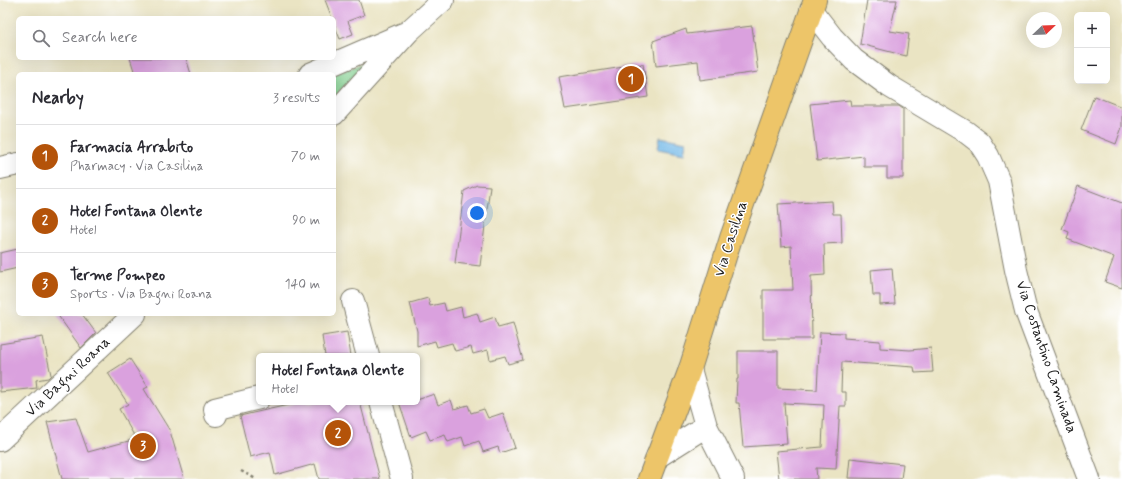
<!DOCTYPE html>
<html lang="en">
<head>
<meta charset="utf-8">
<style>
	:root { --surface:#fff; --page:#f7f7f7; --text:#2b2b33; --muted:#7c7c81; --line:#e1e1e2; --accent:#b45309 }
	body { margin:0; font-family:Mynerve,sans-serif; background:var(--page); color:var(--text) }
	.controls { position:absolute; right:12px; top:12px; display:grid; overflow:hidden; border-radius:6px; box-shadow:0 4px 16px #0002 }
	.controls button { width:36px; height:36px; display:grid; place-items:center; padding:0; border:0; border-bottom:1px solid var(--line); background:var(--surface); color:var(--text); font:20px sans-serif }
	.compass { position:absolute; left:1026px; top:12px; width:36px; height:36px; border-radius:50%; background:var(--surface); box-shadow:0 4px 16px #0002; rotate:67deg }
	.you { position:absolute; left:477px; top:213px; width:14px; height:14px; margin:-10px; border:3px solid #fff; border-radius:50%; background:#1a73e8; box-shadow:0 0 0 6px #1a73e833 }
	.badge { display:grid; place-items:center; width:26px; height:26px; border-radius:50%; background:var(--accent); color:#fff; font-size:13px; font-weight:700 }
	.pin { position:absolute; translate:-50% -50%; border:2px solid #fff; box-shadow:0 1px 4px #0006 }
	.popup { position:absolute; left:256px; top:353px; width:164px; height:52px; box-sizing:border-box; display:grid; place-content:center; border-radius:6px; background:var(--surface); filter:drop-shadow(0 1px 3px #0005); font-size:13px; white-space:nowrap; color:var(--muted) }
	.popup b { font-size:15px; color:var(--text) }
	.popup::after { content:''; position:absolute; left:50%; top:100%; margin-left:-8px; border:8px solid transparent; border-top-color:var(--surface) }
	.list { margin:0; padding:0; list-style:none }
	h2 { display:flex; justify-content:space-between; align-items:center; height:52px; margin:0; padding:0 16px; font-size:17px }
	h2 small { font-size:13px; font-weight:400; color:var(--muted) }
	.list li { display:grid; grid-template-columns:26px 1fr auto; gap:12px; align-items:center; box-sizing:border-box; height:64px; padding:0 16px; border-top:1px solid var(--line) }
	.list b { display:block; font-size:15px; white-space:nowrap }
	.list p { margin:0; font-size:13px; white-space:nowrap; color:var(--muted) }
	.list em { font-size:13px; font-style:normal; color:var(--muted) }
	.icon { flex:none; width:22px; height:22px; fill:none; stroke:currentColor; stroke-width:2; stroke-linecap:round; stroke-linejoin:round }
	.map { position:relative; flex:none; width:1122px; height:479px; overflow:hidden }
	.search { position:absolute; background:var(--surface); box-shadow:0 4px 16px #0002; left:16px; top:16px; width:320px; height:44px; display:flex; align-items:center; gap:10px; box-sizing:border-box; padding:0 14px; border-radius:6px; color:var(--muted); font-size:15px }
	.panel { position:absolute; background:var(--surface); box-shadow:0 4px 16px #0002; left:16px; top:72px; width:320px; height:244px; border-radius:6px }
	.map>svg:first-child { display:block }
</style>
</head>
<body>
<div class="map">
<svg width="1122" height="479" viewBox="0 0 1122 479">
	<rect width="100%" height="100%" fill="#fff"/>
	<filter id="ink" filterUnits="userSpaceOnUse"><feTurbulence type="fractalNoise" baseFrequency=".025" numOctaves="2"/><feDisplacementMap in="SourceGraphic" scale="8" xChannelSelector="R" yChannelSelector="G"/><feConvolveMatrix kernelMatrix="1 2 1 2 8 2 1 2 1" color-interpolation-filters="sRGB"/></filter>
	<filter id="wash" filterUnits="userSpaceOnUse"><feTurbulence type="fractalNoise" baseFrequency=".012" numOctaves="4" result="noise"/><feDisplacementMap in="SourceGraphic" scale="16" xChannelSelector="R" yChannelSelector="G"/><feGaussianBlur stdDeviation="0.9" result="paint"/><feColorMatrix in="noise" values="0 0 0 0 0 0 0 0 0 0 0 0 0 0 0 0 0 1.4 0 .05"/><feComposite in="paint" operator="in"/></filter>
	<g filter="url(#wash)">
		<rect width="100%" height="100%" fill="#eae4c3"/>
		<path fill="#7fcd8c" stroke="#4e7454" d="M 369,61 L 334,97 L 334,74 Z"/>
		<path fill="#6fb7e7" stroke="#466a82" d="M 660,137 L 686,142 L 684,154 L 658,149 Z"/>
		<g id="blocks">
			<path fill="#daa1de" d="M 325,0 L 359,0 L 364,15 L 348,21 L 353,34 L 340,39 L 334,24 L 334,18 L 332,18 Z
				M 867,0 L 897,0 L 890,31 L 909,34 L 906,56 L 860,44 Z
				M 752,26 L 758,72 L 700,80 L 698,61 L 656,66 L 653,41 L 686,29 L 687,34 Z
				M 130,58 L 186,58 L 191,74 L 135,74 Z
				M 643,64 L 648,97 L 565,109 L 559,77 Z
				M 1094,96 L 1122,107 L 1122,127 L 1116,144 L 1081,130 Z
				M 850,100 L 851,106 L 899,106 L 903,109 L 903,178 L 887,178 L 887,167 L 864,167 L 864,156 L 817,161 L 810,104 Z
				M 477,185 L 490,186 L 480,266 L 455,263 L 464,191 Z
				M 1078,186 L 1122,203 L 1122,288 L 1105,282 L 1114,257 L 1067,239 L 1069,232 L 1062,229 Z
				M 832,201 L 833,214 L 841,214 L 842,243 L 824,244 L 825,275 L 811,276 L 812,339 L 763,339 L 763,290 L 793,290 L 791,246 L 781,247 L 778,204 Z
				M 18,249 L 18,268 L 0,272 L 0,253 Z
				M 892,268 L 895,304 L 880,305 L 880,295 L 873,295 L 871,270 Z
				M 428,298 L 430,306 L 444,303 L 446,311 L 461,307 L 463,317 L 477,313 L 480,322 L 495,317 L 498,327 L 513,323 L 523,360 L 508,364 L 505,356 L 490,360 L 488,350 L 473,354 L 471,347 L 455,351 L 452,343 L 437,347 L 435,341 L 417,346 L 417,331 L 410,303 Z
				M 57,314 L 82,314 L 96,333 L 81,348 Z
				M 347,332 L 351,356 L 325,356 L 322,336 Z
				M 820,332 L 844,333 L 844,338 L 880,341 L 880,348 L 910,350 L 931,348 L 933,372 L 915,373 L 914,367 L 842,362 L 841,392 L 846,392 L 846,406 L 840,406 L 836,469 L 816,468 L 817,479 L 779,479 L 776,451 L 822,447 L 824,405 L 784,403 L 787,444 L 743,447 L 739,403 L 736,403 L 737,379 L 738,379 L 738,351 L 778,351 L 778,388 L 817,390 Z
				M 43,337 L 51,375 L 48,378 L 36,380 L 37,388 L 0,392 L 0,344 Z
				M 130,359 L 148,387 L 144,389 L 170,431 L 184,479 L 62,479 L 47,422 L 76,418 L 88,452 L 136,439 L 119,409 L 128,404 L 108,373 Z
				M 434,394 L 438,405 L 451,400 L 454,409 L 468,405 L 471,413 L 484,409 L 488,418 L 503,413 L 515,448 L 500,453 L 498,447 L 483,452 L 479,441 L 465,446 L 462,437 L 448,442 L 445,435 L 430,440 L 426,431 L 411,437 L 399,402 L 417,402 L 417,400 Z
				M 301,402 L 360,402 L 380,479 L 319,479 L 315,464 L 275,475 L 270,452 L 250,457 L 240,416 Z
				M 850,458 L 903,464 L 901,479 L 848,478 Z"/>
		</g>
	</g>
	<g filter="url(#ink)">
		<use href="#blocks" fill-opacity="0" stroke="#838070" stroke-width="1"/>
		<g fill="none" stroke-linecap="round" stroke-linejoin="round">
			<g stroke="#838070" stroke-width="24">
				<path id="street" d="M 811,10 L 832,37 L 854,60 L 889,86 L 966,132 L 979,142 L 988,156 L 999,181 L 1016,270 L 1026,311 L 1089,479
					M 310,74 L 403,34
					M 334,114 L 409,31 L 443,0
					M 0,168 L 18,164
					M 353,301 L 368,356
					M 381,402 L 402,479
					M 216,415 L 215,409 L 259,398
					M 706,426 L 733,479
					M 0,440 L 135,314
					M 657,457 L 706,426 L 690,369"/>
			</g>
			<g stroke="#838070" stroke-width="24">
				<path id="primary" d="M 649,479 L 690,369 L 731,238 L 815,0"/>
			</g>
			<path stroke="#838070" stroke-width="2.5" stroke-dasharray="3 3" stroke-linecap="butt" d="M 241,471 L 256,479"/>
			<use href="#street" stroke="#fff" stroke-width="22"/>
			<use href="#primary" stroke="#edc569" stroke-width="22"/>
		</g>
	</g>
	<g text-anchor="middle" dominant-baseline="central" stroke-width="3" stroke-linejoin="round" paint-order="stroke">
		<g font-size="15" fill="#1c1c1c" stroke="#fff">
			<text transform="translate(731 239) rotate(-72)">Via Casilina</text>
			<text transform="translate(1046 357) rotate(71)">Via Costantino Caminada</text>
			<text transform="translate(68 377) rotate(-43)">Via Bagni Roana</text>
		</g>
	</g>
</svg>
<div class="controls">
<button>+</button>
<button>−</button>
</div>
<svg class="compass" viewBox="-18 -18 36 36"><path d="M0-13l5 13h-10z" fill="#e53935"/><path d="M0 13l5-13h-10z" fill="#7c7c81"/></svg>
<div class="you"></div>
<div class="pin badge" style="left:631px;top:79px">1</div>
<div class="pin badge" style="left:338px;top:433px">2</div>
<div class="popup"><b>Hotel Fontana Olente</b>Hotel</div>
<div class="pin badge" style="left:143px;top:446px">3</div>
<div class="search"><svg class="icon" aria-label="search" viewBox="0 0 24 24"><circle cx="10" cy="10" r="6"/><path d="M15 15l6 6"/></svg>Search here</div>
<section class="panel">
<h2>Nearby<small>3 results</small></h2>
<ul class="list">
<li><span class="badge">1</span><div><b>Farmacia Arrabito</b><p>Pharmacy · Via Casilina</p></div><em>70 m</em></li>
<li><span class="badge">2</span><div><b>Hotel Fontana Olente</b><p>Hotel</p></div><em>90 m</em></li>
<li><span class="badge">3</span><div><b>Terme Pompeo</b><p>Sports · Via Bagni Roana</p></div><em>140 m</em></li>
</ul>
</section>
</div>
</body>
</html>
